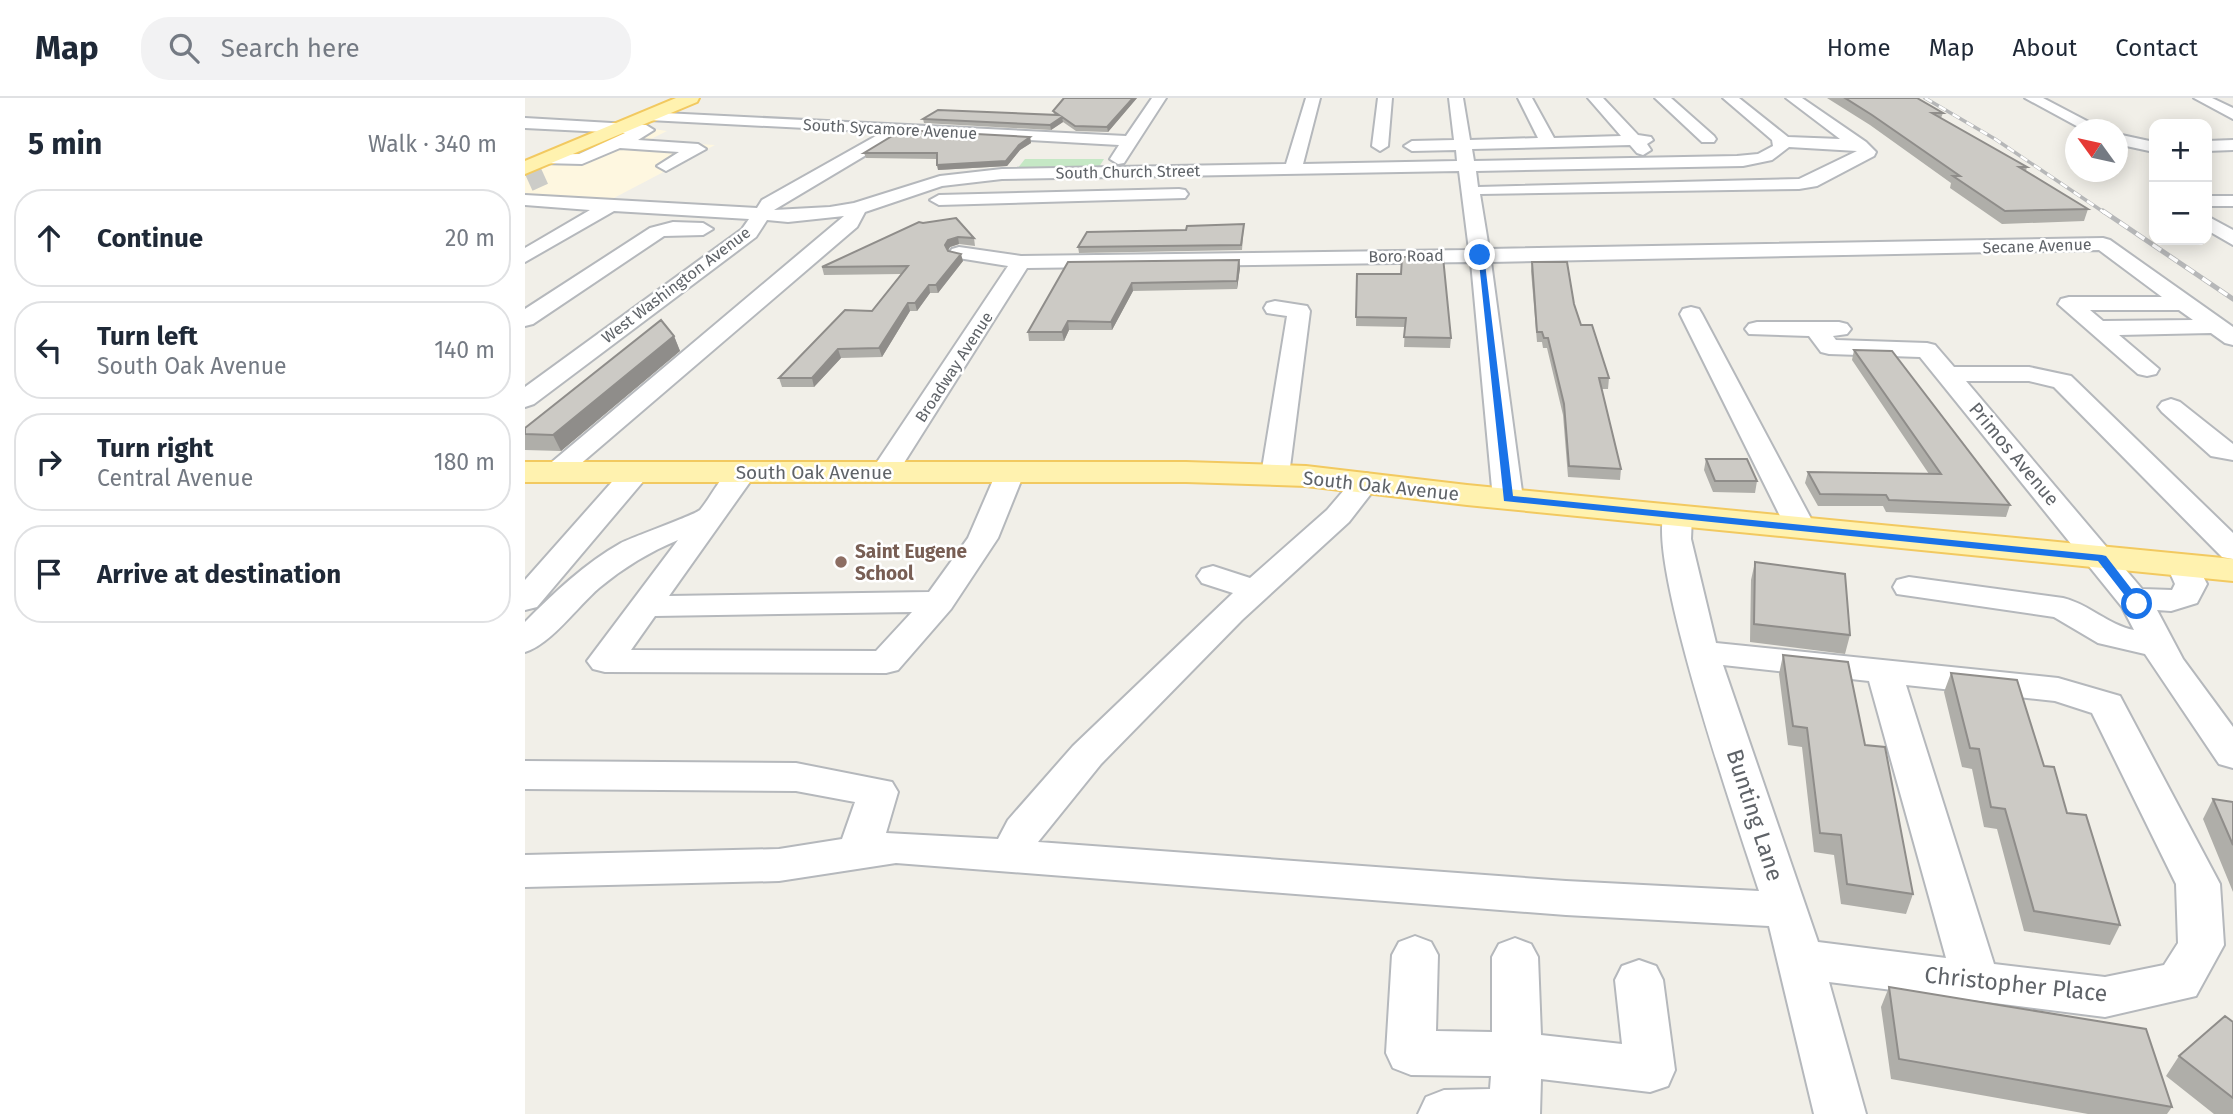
<!DOCTYPE html>
<html lang="en">
<head>
<meta charset="utf-8">
<style>
	:root { --surface:#fff; --page:#f2f2f3; --text:#1f2937; --muted:#747a83; --line:#e0e1e3 }
	body { margin:0; font-family:"Fira Sans",sans-serif; background:var(--page); color:var(--text) }
	.controls { position:absolute; right:21px; top:21px; display:grid; overflow:hidden; border-radius:14px; box-shadow:0 4px 18px #0003 }
	.controls button { width:63px; height:63px; display:grid; place-items:center; padding:0; border:0; border-bottom:2px solid var(--line); background:var(--surface); color:var(--text); font:35px sans-serif }
	.compass { position:absolute; left:1540px; top:21px; width:63px; height:63px; border-radius:50%; background:var(--surface); box-shadow:0 4px 18px #0003; rotate:303deg }
	.stop { position:absolute; width:21px; height:21px; margin:-16px; border:5px solid #1a73e8; border-radius:50%; background:#fff }
	.stop.end { background:#1a73e8; border-color:#fff; box-shadow:0 2px 7px #0008 }
	.list { margin:0; padding:0; list-style:none }
	h2 { display:flex; justify-content:space-between; align-items:center; height:91px; margin:0; padding:0 28px; font-size:30px }
	h2 small { font-size:23px; font-weight:400; color:var(--muted) }
	.list li { display:grid; grid-template-columns:46px 1fr auto; gap:21px; align-items:center; box-sizing:border-box; height:98px; margin:0 14px 14px; padding:0 14px; border:2px solid var(--line); border-radius:28px }
	.list b { display:block; font-size:26px; white-space:nowrap }
	.list p { margin:0; font-size:23px; white-space:nowrap; color:var(--muted) }
	.list em { font-size:23px; font-style:normal; color:var(--muted) }
	.icon { flex:none; width:38px; height:38px; fill:none; stroke:currentColor; stroke-width:2; stroke-linecap:round; stroke-linejoin:round }
	.map { position:relative; flex:none; width:1708px; height:1016px; overflow:hidden }
	header { display:flex; align-items:center; gap:42px; box-sizing:border-box; height:98px; padding:0 35px; background:var(--surface); border-bottom:2px solid var(--line) }
	header strong { font-size:33px }
	nav { display:flex; gap:38px; margin-inline-start:auto; font-size:24px }
	.search { width:490px; height:63px; background:var(--page); display:flex; align-items:center; gap:18px; box-sizing:border-box; padding:0 24px; border-radius:28px; color:var(--muted); font-size:26px }
	main { display:flex }
	aside { flex:1; background:var(--surface) }
	.map>svg:first-child { display:block }
</style>
</head>
<body>
<header>
<strong>Map</strong>
<div class="search"><svg class="icon" aria-label="search" viewBox="0 0 24 24"><circle cx="10" cy="10" r="6"/><path d="M15 15l6 6"/></svg>Search here</div>
<nav><a>Home</a><a>Map</a><a>About</a><a>Contact</a></nav>
</header>
<main>
<aside>
<h2>5 min<small>Walk · 340 m</small></h2>
<ul class="list">
<li><svg class="icon" aria-label="ahead" viewBox="0 0 24 24"><path d="M12 20V5M6 11l6-6 6 6"/></svg><div><b>Continue</b></div><em>20 m</em></li>
<li><svg class="icon" aria-label="left" viewBox="0 0 24 24"><path d="M17 20v-9H6M10 6l-5 5 5 5"/></svg><div><b>Turn left</b><p>South Oak Avenue</p></div><em>140 m</em></li>
<li><svg class="icon" aria-label="right" viewBox="0 0 24 24"><path d="M7 20v-9h11M14 6l5 5-5 5"/></svg><div><b>Turn right</b><p>Central Avenue</p></div><em>180 m</em></li>
<li><svg class="icon" aria-label="arrive" viewBox="0 0 24 24"><path d="M6 21V4h12l-3 4 3 4H6"/></svg><div><b>Arrive at destination</b></div></li>
</ul>
</aside>
<div class="map">
<svg width="1708" height="1016" viewBox="0 0 1708 1016">
	<rect width="100%" height="100%" fill="#f1efe8"/>
	<path fill="#fef7e0" d="M 115,29 L 142,33 L 122,43 L 190,47 L 87,101 L 0,100 L 0,77 Z"/>
	<path fill="#c5e8c5" d="M 500,61 L 579,61 L 574,69 L 492,71 Z"/>
	<g fill="none" stroke-linecap="round" stroke-linejoin="round">
		<path stroke="#ccccc8" stroke-width="17" stroke-dasharray="17 8" stroke-linecap="butt" d="M 4,85 L 26,75"/>
		<g stroke="#b5b8bc" stroke-width="4">
			<path id="minor" d="M 627,0 L 641,0 L 599,65 L 593,66 L 585,61 L 594,47 L 378,35 L 249,112 L 305,109 L 329,105 L 415,78 L 477,71 L 761,66 L 781,0 L 795,0 L 778,66 L 932,63 L 931,52 L 887,53 L 879,48 L 887,43 L 929,42 L 924,0 L 938,0 L 945,42 L 1013,40 L 993,0 L 1007,0 L 1029,40 L 1096,38 L 1063,0 L 1078,0 L 1113,37 L 1126,39 L 1128,42 L 1122,46 L 1126,52 L 1118,57 L 1112,55 L 1105,47 L 947,51 L 949,63 L 1212,58 L 1233,56 L 1248,48 L 1247,42 L 1198,0 L 1214,0 L 1263,39 L 1315,41 L 1261,0 L 1277,0 L 1341,44 L 1351,54 L 1349,58 L 1292,88 L 1274,91 L 955,96 L 964,151 L 1578,140 L 1585,142 L 1708,229 L 1708,247 L 1700,245 L 1686,235 L 1594,237 L 1634,271 L 1631,276 L 1622,278 L 1613,276 L 1533,206 L 1536,201 L 1544,199 L 1637,199 L 1574,152 L 966,164 L 998,401 L 993,407 L 983,410 L 973,407 L 968,401 L 946,164 L 502,170 L 370,379 L 360,381 L 350,379 L 346,373 L 483,168 L 427,159 L 424,155 L 427,151 L 434,149 L 496,158 L 944,152 L 934,73 L 477,81 L 417,88 L 340,114 L 332,129 L 39,380 L 29,382 L 19,380 L 15,374 L 319,118 L 263,124 L 242,122 L 231,139 L 9,306 L 0,309 L 0,289 L 217,131 L 224,121 L 89,113 L 0,164 L 0,150 L 65,112 L 0,107 L 0,97 L 232,110 L 237,102 L 358,34 L 124,22 L 119,20 L 116,17 L 119,14 L 601,38 ZM 1264,49 L 1332,53 L 1274,81 L 953,89 L 951,73 L 1218,68 L 1247,62 ZM 1565,212 L 1654,212 L 1668,222 L 1578,223 Z
				M 853,0 L 867,0 L 863,48 L 855,53 L 847,48 Z
				M 1130,0 L 1146,0 L 1189,38 L 1191,41 L 1189,44 L 1177,44 Z
				M 1500,0 L 1518,0 L 1579,32 L 1559,32 Z
				M 1669,0 L 1687,0 L 1708,10 L 1708,21 Z
				M 0,20 L 121,27 L 129,32 L 113,42 L 173,46 L 181,51 L 141,73 L 132,68 L 154,54 L 95,50 L 57,66 L 16,65 L 14,61 L 16,57 L 54,56 L 100,35 L 0,30 Z
				M 1592,36 L 1629,44 L 1629,54 L 1592,46 Z
				M 1708,42 L 1708,52 L 1682,53 L 1682,43 Z
				M 654,91 L 660,92 L 663,96 L 660,100 L 414,107 L 405,102 L 414,97 Z
				M 1682,98 L 1708,98 L 1708,108 L 1682,108 Z
				M 1682,118 L 1708,132 L 1708,147 L 1682,132 Z
				M 148,124 L 178,125 L 188,131 L 178,137 L 139,138 L 8,226 L 0,228 L 0,211 L 125,130 Z
				M 750,203 L 782,208 L 785,213 L 764,377 L 760,383 L 750,386 L 740,383 L 736,377 L 762,218 L 742,215 L 739,210 L 742,205 Z
				M 1166,209 L 1174,211 L 1177,216 L 1291,430 L 1287,436 L 1276,439 L 1265,436 L 1261,430 L 1155,216 L 1158,211 Z
				M 1232,224 L 1314,224 L 1322,226 L 1326,231 L 1322,236 L 1308,238 L 1311,242 L 1402,245 L 1410,247 L 1429,269 L 1504,269 L 1546,278 L 1708,435 L 1708,461 L 1697,459 L 1529,289 L 1504,283 L 1441,283 L 1617,491 L 1647,492 L 1650,486 L 1642,468 L 1647,461 L 1658,458 L 1669,461 L 1682,486 L 1672,505 L 1646,513 L 1632,512 L 1658,561 L 1708,629 L 1708,670 L 1694,666 L 1620,556 L 1573,545 L 1529,519 L 1372,496 L 1368,489 L 1372,482 L 1384,479 L 1538,500 C 1564,506 1583,527 1609,532 L 1597,509 L 1395,259 L 1304,256 L 1296,254 L 1284,238 L 1224,236 L 1220,231 L 1224,226 Z
				M 1646,301 L 1655,304 L 1708,346 L 1708,362 L 1686,358 L 1637,314 L 1633,309 L 1637,304 Z
				M 486,365 L 496,367 L 500,373 L 473,440 L 426,511 L 373,572 L 361,575 L 80,574 L 68,571 L 62,563 L 153,442 C 124,454 98,470 74,490 C 53,508 25,547 0,554 L 0,524 C 29,495 60,465 96,445 C 110,438 170,417 175,412 C 191,394 200,361 228,368 L 232,374 L 144,498 L 404,494 L 443,440 L 472,373 L 476,367 ZM 387,514 L 351,553 L 106,552 L 130,518 Z
				M 111,366 L 121,368 L 125,374 L 121,380 L 12,509 L 0,512 L 0,482 L 101,368 Z
				M 841,375 L 851,378 L 855,384 L 824,424 L 717,522 L 576,666 L 513,744 L 1041,783 L 1234,793 C 1216,737 1116,449 1141,412 L 1152,409 L 1163,412 L 1167,418 L 1166,441 L 1191,545 L 1533,580 L 1595,598 L 1695,786 L 1699,847 L 1671,898 L 1580,919 L 1304,884 L 1341,1016 L 1289,1016 L 1244,828 L 1041,817 L 371,765 L 254,783 L 0,789 L 0,757 L 254,751 L 317,741 L 330,704 L 271,693 L 0,691 L 0,663 L 271,665 L 367,684 L 373,694 L 361,735 L 473,741 L 483,722 L 548,648 L 708,495 L 677,485 L 672,478 L 677,471 L 688,468 L 725,480 L 802,412 L 831,378 ZM 1198,567 L 1344,583 L 1421,860 L 1293,844 ZM 1381,587 L 1530,603 L 1567,615 L 1651,786 L 1653,845 L 1639,867 L 1580,879 L 1469,866 Z
				M 890,838 L 906,844 L 913,857 L 911,933 L 967,934 L 967,859 L 974,846 L 990,840 L 1006,846 L 1013,859 L 1016,937 L 1097,946 L 1090,882 L 1097,868 L 1114,862 L 1131,868 L 1138,882 L 1150,972 L 1143,988 L 1125,994 L 1016,981 L 1015,1016 L 893,1016 L 901,999 L 919,992 L 965,991 L 966,978 L 886,977 L 868,970 L 861,955 L 867,857 L 874,844 Z"/>
		</g>
		<g stroke="#f2c960" stroke-width="4">
			<path id="major" d="M 151,0 L 174,0 L 172,4 L 0,76 L 0,63 Z
				M 0,364 L 661,364 L 781,368 L 942,387 L 1708,461 L 1708,483 L 942,407 L 781,388 L 661,384 L 0,384 Z"/>
		</g>
		<use href="#minor" fill="#fff" fill-rule="evenodd"/>
		<use href="#major" fill="#fff2af" fill-rule="evenodd"/>
		<g stroke="#b6b7b8" stroke-width="3.5">
			<path id="rail-far1" d="M 1400,0 L 1470,41 L 1580,115"/>
		</g>
		<g stroke="#b6b7b8" stroke-width="5">
			<path id="rail" d="M 1578,113 L 1708,201"/>
		</g>
		<use href="#rail-far1" stroke="#fff" stroke-width="2.5" stroke-dasharray="8" stroke-linecap="butt"/>
		<use href="#rail" stroke="#fff" stroke-width="3.5" stroke-dasharray="10" stroke-linecap="butt"/>
	</g>
	<path fill="#afaea9" d="M 539,0 L 612,0 L 583,34 L 551,33 L 538,24 L 526,32 L 399,25 L 398,21 L 529,16 L 528,13 Z
		M 1302,0 L 1392,0 L 1418,15 L 1416,20 L 1502,69 L 1501,73 L 1563,111 L 1559,123 L 1477,126 L 1425,90 L 1426,85 L 1345,27 Z
		M 505,39 L 506,45 L 495,52 L 482,68 L 413,72 L 412,61 L 341,60 L 339,55 Z
		M 398,125 L 449,140 L 450,148 L 434,146 L 425,149 L 423,153 L 438,163 L 413,195 L 405,195 L 392,213 L 385,213 L 357,259 L 316,260 L 289,289 L 257,289 L 254,280 L 347,213 L 376,176 L 299,177 L 297,169 Z
		M 719,126 L 717,152 L 554,155 L 553,149 L 661,132 Z
		M 714,162 L 715,170 L 712,191 L 608,193 L 587,232 L 544,232 L 539,243 L 504,243 L 503,234 L 543,164 Z
		M 1007,164 L 1049,206 L 1056,227 L 1084,280 L 1083,291 L 1076,291 L 1096,371 L 1095,382 L 1043,379 L 1038,317 L 1022,250 L 1018,250 L 1017,244 L 1012,244 L 1006,173 Z
		M 832,176 L 926,240 L 925,250 L 879,249 L 880,229 L 831,228 Z
		M 149,238 L 155,253 L 36,353 L 0,352 L 0,330 Z
		M 1329,252 L 1485,407 L 1481,419 L 1361,414 L 1358,408 L 1293,408 L 1280,385 L 1283,374 L 1404,376 L 1327,262 Z
		M 1181,361 L 1232,383 L 1230,395 L 1188,394 L 1179,372 Z
		M 1230,464 L 1325,537 L 1320,556 L 1225,544 L 1226,482 Z
		M 1258,557 L 1340,647 L 1388,796 L 1381,816 L 1316,806 L 1309,757 L 1289,754 L 1277,649 L 1263,647 L 1254,576 Z
		M 1426,575 L 1519,668 L 1542,715 L 1595,827 L 1585,847 L 1499,833 L 1472,731 L 1459,729 L 1447,671 L 1437,669 L 1419,594 Z
		M 1688,701 L 1708,704 L 1708,794 L 1678,721 Z
		M 1364,889 L 1647,1009 L 1642,1016 L 1563,1016 L 1366,981 L 1356,909 Z
		M 1708,924 L 1708,1016 L 1689,1016 L 1641,978 L 1654,958 Z"/>
	<path fill="#8f8d8a" d="M 608,0 L 612,0 L 583,34 L 582,29 Z
		M 537,19 L 538,24 L 526,32 L 525,27 Z
		M 505,39 L 506,45 L 495,52 L 482,68 L 413,72 L 412,67 L 494,47 Z
		M 433,139 L 434,146 L 425,149 L 421,155 L 420,147 L 423,142 Z
		M 436,156 L 438,163 L 413,195 L 411,187 Z
		M 714,162 L 715,170 L 712,191 L 712,183 Z
		M 607,185 L 608,193 L 587,232 L 586,224 Z
		M 404,187 L 405,195 L 392,213 L 390,205 Z
		M 383,205 L 385,213 L 357,259 L 354,250 Z
		M 543,223 L 544,232 L 539,243 L 537,234 Z
		M 149,238 L 155,253 L 36,353 L 28,337 Z
		M 313,251 L 316,260 L 289,289 L 287,280 Z"/>
	<path fill="#cccac5" stroke="#8f8d8a" stroke-width="2" d="M 539,0 L 608,0 L 582,29 L 550,28 L 537,19 L 525,27 L 398,21 L 413,12 L 534,17 L 528,13 Z
		M 1320,0 L 1392,0 L 1418,15 L 1407,15 L 1502,69 L 1494,69 L 1563,111 L 1480,113 L 1428,78 L 1435,78 L 1347,17 Z
		M 377,32 L 505,39 L 494,47 L 481,63 L 412,67 L 412,55 L 339,55 Z
		M 431,120 L 449,140 L 433,139 L 423,142 L 420,147 L 423,153 L 436,156 L 411,187 L 404,187 L 390,205 L 383,205 L 354,250 L 313,251 L 287,280 L 254,280 L 320,212 L 347,213 L 383,168 L 297,169 L 394,124 L 398,125 Z
		M 719,126 L 716,147 L 553,149 L 562,134 L 661,132 L 662,128 Z
		M 877,159 L 918,159 L 926,240 L 879,239 L 881,220 L 831,219 L 832,176 L 876,176 Z
		M 714,162 L 712,183 L 607,185 L 586,224 L 543,223 L 537,234 L 503,234 L 543,164 Z
		M 1007,164 L 1042,164 L 1049,206 L 1056,227 L 1067,227 L 1084,280 L 1074,280 L 1096,371 L 1044,368 L 1039,306 L 1023,240 L 1019,240 L 1017,234 L 1012,234 Z
		M 136,222 L 149,238 L 28,337 L 0,336 L 0,330 Z
		M 1329,252 L 1367,253 L 1485,407 L 1364,402 L 1361,397 L 1295,396 L 1283,374 L 1416,376 Z
		M 1181,361 L 1222,361 L 1232,383 L 1190,383 Z
		M 1230,464 L 1320,476 L 1325,537 L 1229,526 Z
		M 1258,557 L 1323,564 L 1340,647 L 1360,649 L 1388,796 L 1322,786 L 1316,737 L 1295,735 L 1282,630 L 1268,628 Z
		M 1426,575 L 1492,582 L 1519,668 L 1529,669 L 1542,715 L 1561,717 L 1595,827 L 1509,813 L 1480,711 L 1466,709 L 1454,651 L 1445,650 Z
		M 1688,701 L 1708,704 L 1708,747 Z
		M 1364,889 L 1621,931 L 1647,1009 L 1374,961 Z
		M 1700,918 L 1708,924 L 1708,1000 L 1654,958 Z"/>
	<path fill="#1a73e8" d="M 953,155 L 959,157 L 988,398 L 1577,457 L 1581,458 L 1618,506 L 1608,508 L 1573,463 L 979,403 Z"/>
	<circle fill="#8d6e63" stroke="#fff" stroke-width="2.5" cx="316" cy="464" r="7"/>
	<g text-anchor="middle" dominant-baseline="central" stroke-width="5" stroke-linejoin="round" paint-order="stroke">
		<g font-size="16" fill="#5f6368" stroke="#fff">
			<text transform="translate(365 31) rotate(3)">South Sycamore Avenue</text>
			<text transform="translate(603 74) rotate(-1)">South Church Street</text>
			<text transform="translate(1512 148) rotate(-2)">Secane Avenue</text>
			<text transform="translate(881 158) rotate(-1)">Boro Road</text>
			<text transform="translate(151 187) rotate(-37)">West Washington Avenue</text>
			<text transform="translate(429 269) rotate(-57)">Broadway Avenue</text>
		</g>
		<g font-size="19" fill="#5f6368" stroke="#fff">
			<text transform="translate(1489 356) rotate(50)">Primos Avenue</text>
			<text x="289" y="374">South Oak Avenue</text>
			<text transform="translate(856 388) rotate(6)">South Oak Avenue</text>
		</g>
		<g font-size="19" font-weight="bold" fill="#785e54" stroke="#fff" text-anchor="start">
			<text x="330" y="453">Saint Eugene<tspan x="330" dy="22">School</tspan></text>
		</g>
		<g font-size="23" fill="#5f6368" stroke="#fff">
			<text transform="translate(1230 717) rotate(72)">Bunting Lane</text>
			<text transform="translate(1491 886) rotate(6)">Christopher Place</text>
		</g>
	</g>
</svg>
<div class="controls">
<button>+</button>
<button>−</button>
</div>
<svg class="compass" viewBox="-18 -18 36 36"><path d="M0-13l5 13h-10z" fill="#e53935"/><path d="M0 13l5-13h-10z" fill="#747a83"/></svg>
<div class="stop" style="left:1612px;top:506px"></div>
<div class="stop end" style="left:955px;top:157px"></div>
</div>
</main>
</body>
</html>
